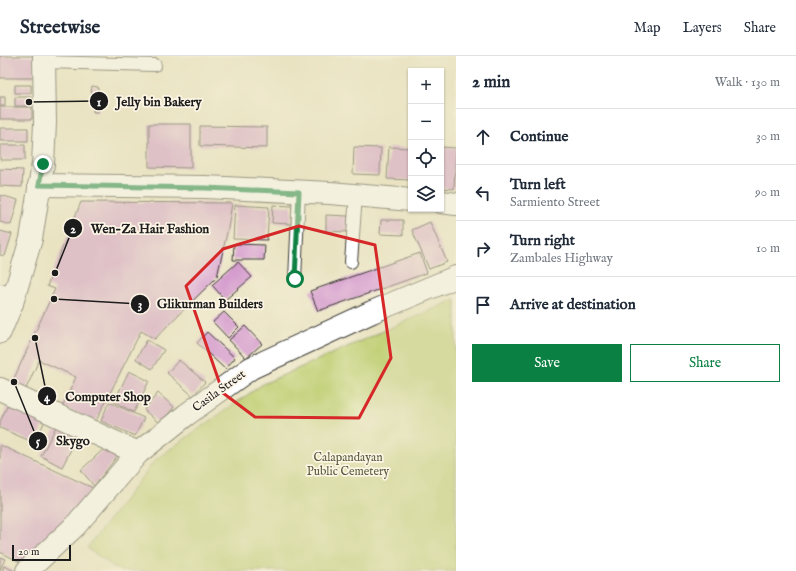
<!DOCTYPE html>
<html lang="en">
<head>
<meta charset="utf-8">
<style>
	:root { --surface:#fff; --page:#f2f2f3; --text:#1f2937; --muted:#747a83; --line:#e0e1e3; --accent:#0b8043 }
	body { margin:0; font-family:"IM FELL English",serif; background:var(--page); color:var(--text) }
	.controls { position:absolute; right:12px; top:12px; display:grid; overflow:hidden; border-radius:0px; box-shadow:0 1px 3px #0004 }
	.controls button { width:36px; height:36px; display:grid; place-items:center; padding:0; border:0; border-bottom:1px solid var(--line); background:var(--surface); color:var(--text); font:20px sans-serif }
	.scale { position:absolute; left:12px; bottom:10px; width:59px; box-sizing:border-box; padding-left:4px; border:2px solid #1c1c1c; border-top:0; font-size:11px; line-height:14px; white-space:nowrap; color:#1c1c1c; -webkit-text-stroke:3px #fcf5e5; paint-order:stroke }
	.stop { position:absolute; width:12px; height:12px; margin:-9px; border:3px solid #0b8043; border-radius:50%; background:#fff }
	.stop.end { background:#0b8043; border-color:#fff; box-shadow:0 1px 4px #0008 }
	.list { margin:0; padding:0; list-style:none }
	h2 { display:flex; justify-content:space-between; align-items:center; height:52px; margin:0; padding:0 16px; font-size:17px }
	h2 small { font-size:13px; font-weight:400; color:var(--muted) }
	.list li { display:grid; grid-template-columns:26px 1fr auto; gap:12px; align-items:center; box-sizing:border-box; height:56px; padding:0 16px; border-top:1px solid var(--line) }
	.list b { display:block; font-size:15px; white-space:nowrap }
	.list p { margin:0; font-size:13px; white-space:nowrap; color:var(--muted) }
	.list em { font-size:13px; font-style:normal; color:var(--muted) }
	.actions { display:flex; gap:8px; padding:12px 16px }
	.actions a { flex:1; padding:9px 0; border:1px solid var(--accent); border-radius:0px; text-align:center; font-size:14px; color:var(--accent) }
	.actions .main { background:var(--accent); color:#fff }
	.icon { flex:none; width:22px; height:22px; fill:none; stroke:currentColor; stroke-width:2; stroke-linecap:round; stroke-linejoin:round }
	.map { position:relative; flex:none; width:456px; height:515px; overflow:hidden }
	header { display:flex; align-items:center; gap:24px; box-sizing:border-box; height:56px; padding:0 20px; background:var(--surface); border-bottom:1px solid var(--line) }
	header strong { font-size:19px }
	nav { display:flex; gap:22px; margin-inline-start:auto; font-size:14px }
	main { display:flex }
	aside { flex:1; background:var(--surface) }
	.map>svg:first-child { display:block }
</style>
</head>
<body>
<header>
<strong>Streetwise</strong>
<nav><a>Map</a><a>Layers</a><a>Share</a></nav>
</header>
<main>
<div class="map">
<svg width="456" height="515" viewBox="0 0 456 515">
	<rect width="100%" height="100%" fill="#fcf5e5"/>
	<filter id="ink" filterUnits="userSpaceOnUse"><feTurbulence type="fractalNoise" baseFrequency=".025" numOctaves="2"/><feDisplacementMap in="SourceGraphic" scale="8" xChannelSelector="R" yChannelSelector="G"/><feConvolveMatrix kernelMatrix="1 2 1 2 8 2 1 2 1" color-interpolation-filters="sRGB"/></filter>
	<filter id="wash" filterUnits="userSpaceOnUse"><feTurbulence type="fractalNoise" baseFrequency=".012" numOctaves="4" result="noise"/><feDisplacementMap in="SourceGraphic" scale="16" xChannelSelector="R" yChannelSelector="G"/><feGaussianBlur stdDeviation="0.9" result="paint"/><feColorMatrix in="noise" values="0 0 0 0 0 0 0 0 0 0 0 0 0 0 0 0 0 1.4 0 .05"/><feComposite in="paint" operator="in"/></filter>
	<g filter="url(#wash)">
		<rect width="100%" height="100%" fill="#e9e3c2"/>
		<path fill="#bece71" stroke="#6d7546" d="M 456,243 L 456,515 L 120,515 L 87,492 L 156,403 L 263,328 Z"/>
		<g id="blocks">
			<path fill="#d194cc" d="M 0,0 L 34,0 L 34,22 L 0,22 Z
				M 15,29 L 31,29 L 31,37 L 15,37 Z
				M 92,30 L 98,31 L 98,36 L 91,36 Z
				M 0,41 L 5,41 L 5,50 L 0,50 Z
				M 15,41 L 31,41 L 31,50 L 15,50 Z
				M 0,51 L 32,51 L 32,63 L 0,63 Z
				M 93,51 L 98,51 L 98,56 L 93,56 Z
				M 149,68 L 191,68 L 191,112 L 149,111 Z
				M 200,70 L 267,71 L 267,92 L 200,90 Z
				M 0,72 L 28,72 L 28,85 L 0,85 Z
				M 0,89 L 25,89 L 25,104 L 0,104 Z
				M 354,91 L 381,92 L 380,119 L 353,118 Z
				M 389,91 L 411,92 L 411,124 L 387,123 Z
				M 441,91 L 456,92 L 454,133 L 441,132 Z
				M 0,113 L 23,114 L 22,131 L 0,130 Z
				M 0,139 L 18,144 L 11,169 L 0,166 Z
				M 81,146 L 232,147 L 228,172 L 217,221 L 169,268 L 155,283 L 141,275 L 96,365 L 62,351 L 76,321 L 39,304 L 25,335 L 11,329 L 55,233 L 47,230 Z
				M 235,149 L 269,151 L 267,184 L 233,183 Z
				M 273,149 L 292,150 L 291,168 L 272,167 Z
				M 326,159 L 348,160 L 348,176 L 326,175 Z
				M 381,164 L 403,164 L 403,179 L 380,178 Z
				M 430,166 L 447,206 L 429,213 L 412,174 Z
				M 0,175 L 12,178 L 5,200 L 0,199 Z
				M 234,188 L 265,189 L 264,204 L 233,204 Z
				M 420,197 L 427,217 L 318,255 L 310,235 Z
				M 238,206 L 252,221 L 225,244 L 212,229 Z
				M 224,256 L 239,271 L 228,282 L 213,266 Z
				M 245,270 L 262,288 L 246,302 L 229,284 Z
				M 207,276 L 235,302 L 225,313 L 197,287 Z
				M 147,284 L 164,294 L 152,313 L 136,303 Z
				M 179,304 L 205,326 L 193,340 L 167,317 Z
				M 129,315 L 149,325 L 134,356 L 114,346 Z
				M 158,337 L 174,351 L 160,368 L 144,354 Z
				M 9,346 L 46,362 L 35,387 L 0,372 L 0,366 Z
				M 109,346 L 144,362 L 135,380 L 101,365 Z
				M 59,365 L 80,376 L 62,411 L 41,400 Z
				M 109,388 L 119,398 L 94,430 L 81,414 Z
				M 0,389 L 93,432 L 30,511 L 0,496 Z
				M 0,501 L 5,503 L 0,514 Z
				M 4,510 L 15,515 L 2,515 Z"/>
		</g>
	</g>
	<g filter="url(#ink)">
		<use href="#blocks" fill-opacity="0" stroke="#3b3a35" stroke-width="1"/>
		<g fill="none" stroke-linecap="round" stroke-linejoin="round">
			<g stroke="#3b3a35" stroke-width="14">
				<path id="lane" d="M 44,6 L 155,9
					M 351,206 L 356,139
					M 295,223 L 299,136"/>
			</g>
			<g stroke="#3b3a35" stroke-width="24">
				<path id="street" d="M 39,129 L 205,131 L 330,137 L 411,144
					M 441,146 L 456,148
					M 0,239 L 12,247
					M 0,333 L 138,397
					M 27,515 L 75,470 L 138,397 L 186,359 L 251,312 L 372,256 L 456,221"/>
			</g>
			<g stroke="#3b3a35" stroke-width="24">
				<path id="primary" d="M 0,276 L 12,247 L 31,183 L 43,108 L 45,67 L 44,0"/>
			</g>
			<use href="#lane" stroke="#fff" stroke-width="12"/>
			<use href="#street" stroke="#fff" stroke-width="22"/>
			<use href="#primary" stroke="#fff" stroke-width="22"/>
		</g>
	</g>
	<g fill="none" stroke-linecap="round" stroke-linejoin="round" filter="url(#ink)">
		<path stroke="#0b8043" stroke-width="5" d="M 43,108 L 39,129 L 205,132 L 299,136 L 295,223"/>
	</g>
	<path d="M0 0H456V515H0ZM 299,170 L 375,189 L 391,302 L 359,362 L 255,361 L 223,337 L 186,230 L 223,193 Z" fill="#e9e3c2" fill-opacity=".55" fill-rule="evenodd"/>
	<path fill="none" stroke="#d62828" stroke-width="3" stroke-linejoin="round" d="M 299,170 L 375,189 L 391,302 L 359,362 L 255,361 L 223,337 L 186,230 L 223,193 Z"/>
	<g text-anchor="middle" dominant-baseline="central" stroke-width="3.5" stroke-linejoin="round" paint-order="stroke">
		<g font-size="12" fill="#1c1c1c" stroke="#fcf5e5">
			<text transform="translate(219 335) rotate(-36)">Casila Street</text>
		</g>
		<g font-size="12" fill="#555a3a" stroke="#fcf5e5">
			<text x="348" y="401">Calapandayan<tspan x="348" dy="14">Public Cemetery</tspan></text>
		</g>
	</g>
	<path fill="none" stroke="#1c1c1c" stroke-width="1.5" d="M29 46L99 45M55 217L73 172M54 243L140 248M35 282L47 340M14 326L38 385"/>
	<g fill="#1c1c1c" stroke="#fcf5e5" stroke-width="1.5">
		<circle cx="29" cy="46" r="4"/>
		<circle cx="55" cy="217" r="4"/>
		<circle cx="54" cy="243" r="4"/>
		<circle cx="35" cy="282" r="4"/>
		<circle cx="14" cy="326" r="4"/>
		<circle cx="99" cy="45" r="10"/>
		<circle cx="73" cy="172" r="10"/>
		<circle cx="140" cy="248" r="10"/>
		<circle cx="47" cy="340" r="10"/>
		<circle cx="38" cy="385" r="10"/>
	</g>
	<g font-size="12" text-anchor="middle" font-weight="bold" fill="#fff">
		<text x="99" y="50">1</text>
		<text x="73" y="177">2</text>
		<text x="140" y="252">3</text>
		<text x="47" y="345">4</text>
		<text x="38" y="389">5</text>
	</g>
	<g font-size="13" text-anchor="middle" font-weight="bold" fill="#1c1c1c" stroke="#fcf5e5" stroke-width="3.5" stroke-linejoin="round" paint-order="stroke">
		<text x="159" y="50">Jelly bin Bakery</text>
		<text x="150" y="177">Wen-Za Hair Fashion</text>
		<text x="210" y="252">Glikurman Builders</text>
		<text x="108" y="345">Computer Shop</text>
		<text x="73" y="389">Skygo</text>
	</g>
</svg>
<div class="controls">
<button>+</button>
<button>−</button>
<button><svg class="icon" aria-label="locate" viewBox="0 0 24 24"><circle cx="12" cy="12" r="6"/><path d="M12 2v4M12 18v4M2 12h4M18 12h4"/></svg></button>
<button><svg class="icon" aria-label="layers" viewBox="0 0 24 24"><path d="M12 4l9 5-9 5-9-5zM3 14l9 5 9-5"/></svg></button>
</div>
<div class="scale">20 m</div>
<div class="stop" style="left:295px;top:223px"></div>
<div class="stop end" style="left:43px;top:108px"></div>
</div>
<aside>
<h2>2 min<small>Walk · 130 m</small></h2>
<ul class="list">
<li><svg class="icon" aria-label="ahead" viewBox="0 0 24 24"><path d="M12 20V5M6 11l6-6 6 6"/></svg><div><b>Continue</b></div><em>30 m</em></li>
<li><svg class="icon" aria-label="left" viewBox="0 0 24 24"><path d="M17 20v-9H6M10 6l-5 5 5 5"/></svg><div><b>Turn left</b><p>Sarmiento Street</p></div><em>90 m</em></li>
<li><svg class="icon" aria-label="right" viewBox="0 0 24 24"><path d="M7 20v-9h11M14 6l5 5-5 5"/></svg><div><b>Turn right</b><p>Zambales Highway</p></div><em>10 m</em></li>
<li><svg class="icon" aria-label="arrive" viewBox="0 0 24 24"><path d="M6 21V4h12l-3 4 3 4H6"/></svg><div><b>Arrive at destination</b></div></li>
</ul>
<div class="actions"><a class="main">Save</a><a>Share</a></div>
</aside>
</main>
</body>
</html>
